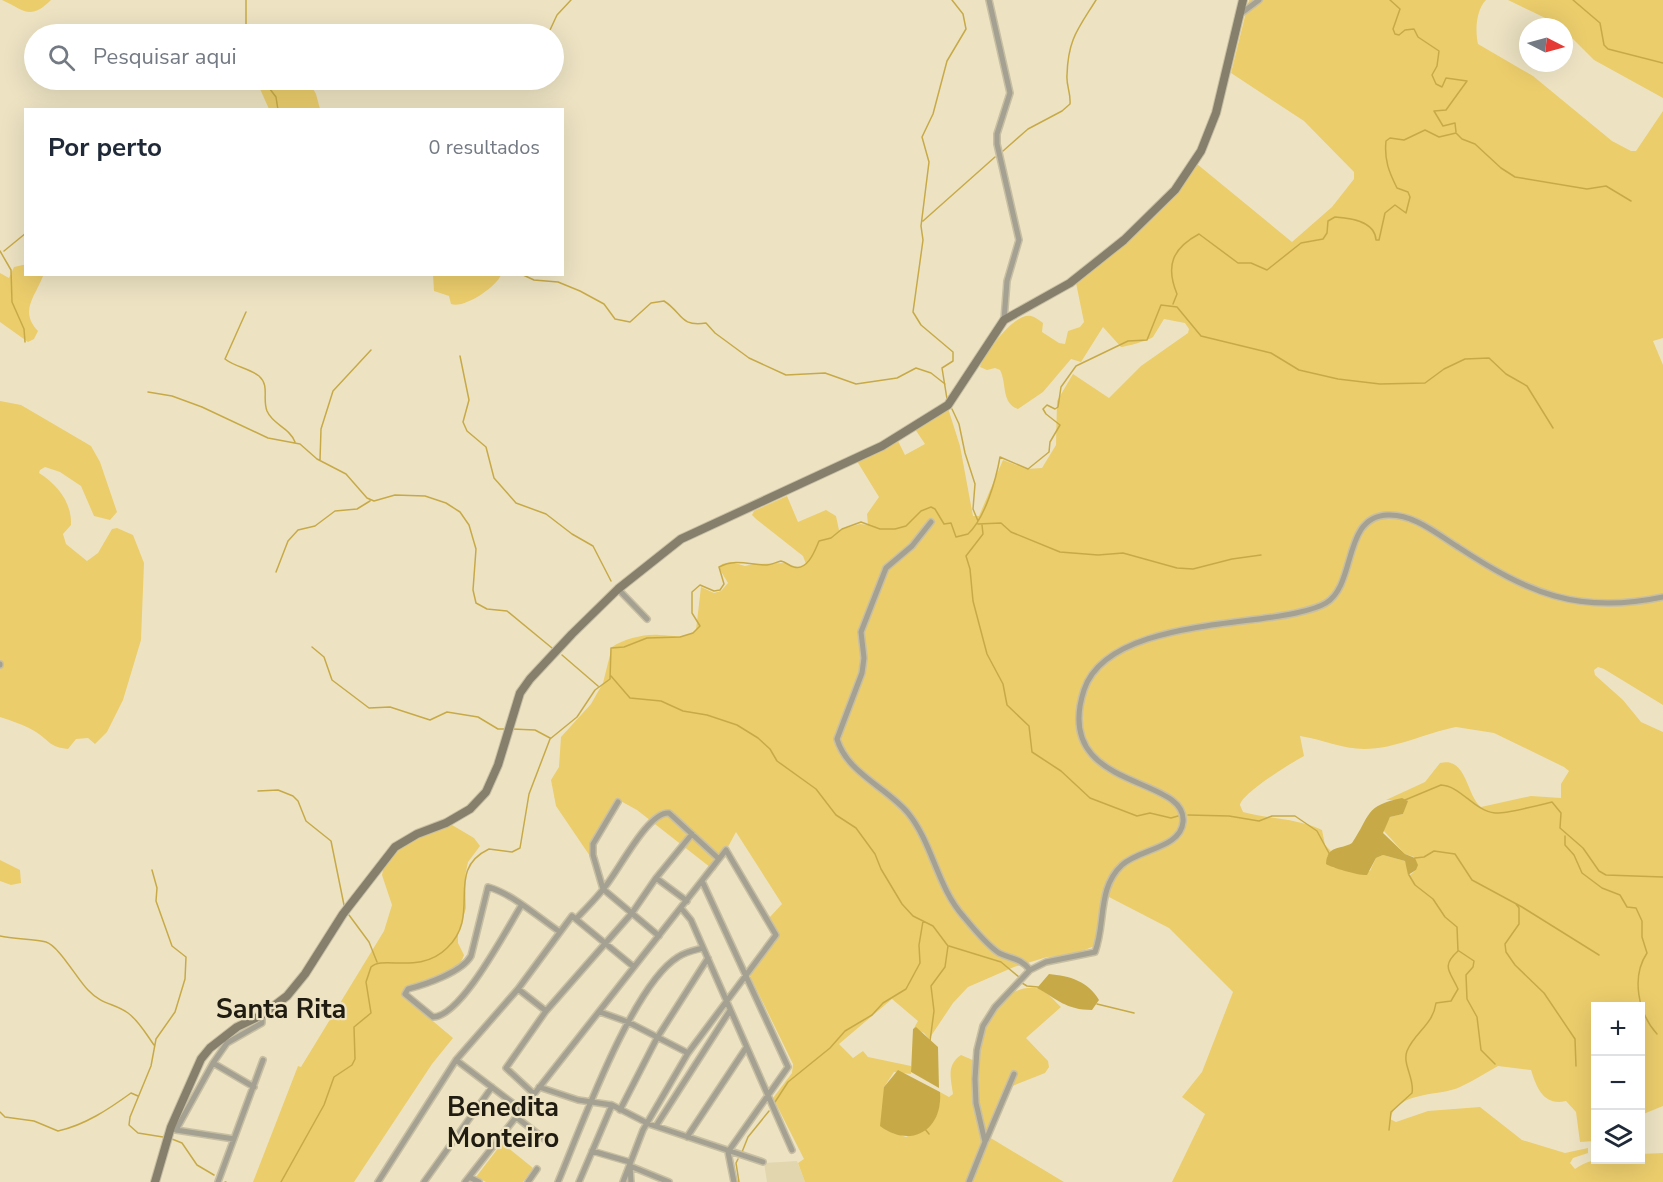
<!DOCTYPE html>
<html lang="pt">
<head>
<meta charset="utf-8">
<style>
	:root { --surface:#fff; --page:#f2f2f3; --text:#1f2937; --muted:#747a83; --line:#e0e1e3 }
	body { margin:0; font-family:"Nunito Sans",sans-serif; background:var(--page); color:var(--text) }
	.controls { position:absolute; right:18px; bottom:18px; display:grid; overflow:hidden; border-radius:0px; box-shadow:0 6px 24px #0002 }
	.controls button { width:54px; height:54px; display:grid; place-items:center; padding:0; border:0; border-bottom:2px solid var(--line); background:var(--surface); color:var(--text); font:30px sans-serif }
	.compass { position:absolute; left:1519px; top:18px; width:54px; height:54px; border-radius:50%; background:var(--surface); box-shadow:0 6px 24px #0002; rotate:96deg }
	.list { margin:0; padding:0; list-style:none }
	h2 { display:flex; justify-content:space-between; align-items:center; height:78px; margin:0; padding:0 24px; font-size:26px }
	h2 small { font-size:20px; font-weight:400; color:var(--muted) }
	.icon { flex:none; width:33px; height:33px; fill:none; stroke:currentColor; stroke-width:2; stroke-linecap:round; stroke-linejoin:round }
	.map { position:relative; flex:none; width:1663px; height:1182px; overflow:hidden }
	.search { position:absolute; background:var(--surface); box-shadow:0 6px 24px #0002; left:24px; top:24px; width:540px; height:66px; display:flex; align-items:center; gap:15px; box-sizing:border-box; padding:0 21px; border-radius:33px; color:var(--muted); font-size:22px }
	.panel { position:absolute; background:var(--surface); box-shadow:0 6px 24px #0002; left:24px; top:108px; width:540px; height:168px; border-radius:0px }
	.map>svg:first-child { display:block }
</style>
</head>
<body>
<div class="map">
<svg width="1663" height="1182" viewBox="0 0 1663 1182">
	<rect width="100%" height="100%" fill="#ede3c3"/>
	<path fill="#e2d6af" d="M 797,1161 L 805,1182 L 767,1182 L 764,1163 Z"/>
	<path fill="#ebcd6c" fill-rule="evenodd" d="M 2,0 L 51,0 C 30,21 24,10 2,0 Z
		M 1249,0 L 1486,0 C 1476,10 1475,31 1478,44 L 1533,76 L 1612,141 L 1631,151 L 1636,151 L 1663,111 L 1663,338 L 1653,341 L 1663,365 L 1663,705 L 1604,669 L 1598,667 L 1594,670 L 1595,675 L 1623,700 L 1641,722 L 1663,732 L 1663,1106 L 1641,1115 L 1640,1006 L 1596,1006 L 1595,1141 L 1580,1142 L 1576,1112 L 1566,1101 C 1544,1106 1537,1089 1531,1070 L 1498,1066 C 1485,1073 1473,1081 1460,1087 C 1439,1097 1398,1090 1390,1119 L 1396,1122 L 1428,1111 L 1480,1107 L 1522,1140 L 1565,1153 L 1588,1148 L 1588,1153 L 1573,1158 L 1570,1163 L 1575,1169 C 1593,1155 1619,1159 1640,1160 L 1641,1154 L 1663,1153 L 1663,1182 L 1172,1182 L 1205,1114 L 1182,1097 L 1202,1072 L 1233,992 L 1169,928 L 1107,896 L 1097,945 L 1070,956 L 1047,957 L 1014,967 L 968,987 L 953,1003 L 929,1039 L 924,1033 L 914,1028 L 918,1021 L 892,999 L 839,1044 L 853,1058 L 863,1051 L 868,1057 L 911,1066 L 911,1074 L 894,1072 L 884,1087 L 886,1130 L 906,1137 C 929,1127 941,1121 940,1092 L 949,1097 L 953,1094 C 951,1079 946,1065 961,1055 L 975,1061 C 980,1032 998,985 1035,988 C 1045,988 1054,1001 1061,1007 L 1026,1038 L 1048,1061 L 1049,1067 L 1045,1073 L 1010,1087 L 989,1137 L 1064,1182 L 805,1182 L 798,1163 L 804,1159 L 773,1098 L 792,1073 L 793,1064 L 749,974 L 776,938 L 769,918 L 782,904 L 736,832 L 715,871 L 637,810 L 617,799 L 597,842 L 596,861 L 594,862 L 556,806 L 551,780 L 559,767 L 561,737 L 591,704 L 603,683 L 612,647 C 624,639 644,634 659,635 C 674,635 683,640 696,630 L 701,587 L 714,593 L 721,591 L 728,583 L 719,568 L 722,564 L 731,562 L 745,566 L 754,564 L 786,563 L 796,568 L 806,564 L 803,556 L 756,519 L 752,515 L 754,511 L 787,496 L 798,522 L 826,510 L 836,516 L 839,530 L 860,524 L 868,525 L 867,514 L 879,497 L 855,458 L 896,437 L 905,455 L 925,444 L 913,426 L 947,405 L 960,446 L 973,516 L 979,516 L 1003,460 L 1026,469 L 1042,468 L 1056,445 L 1057,401 L 1073,374 L 1109,398 L 1141,366 L 1188,333 L 1189,329 L 1185,323 L 1164,319 L 1153,337 C 1150,340 1125,347 1121,347 L 1103,327 L 1081,362 L 1071,359 L 1043,392 L 1018,409 C 1001,403 1007,383 1000,370 L 995,368 L 987,370 L 980,367 L 981,364 C 988,351 1013,313 1031,316 C 1035,317 1039,320 1043,323 L 1042,332 L 1059,343 L 1065,344 L 1068,331 L 1080,327 L 1084,322 L 1076,283 L 1169,199 L 1197,164 L 1292,242 L 1332,207 L 1354,179 L 1354,172 L 1304,121 L 1231,73 ZM 1456,727 L 1494,733 L 1564,767 L 1569,771 L 1561,784 L 1561,798 L 1531,796 L 1481,807 C 1466,795 1467,756 1440,763 L 1425,782 L 1386,800 L 1407,800 L 1403,814 L 1390,817 L 1383,830 L 1405,854 L 1414,857 L 1416,870 L 1410,875 L 1405,861 L 1383,855 L 1376,858 L 1370,871 L 1354,872 L 1332,867 L 1327,857 L 1331,851 L 1325,845 L 1322,830 C 1297,818 1269,819 1243,812 L 1240,805 C 1242,793 1291,763 1304,756 L 1300,736 C 1321,739 1343,749 1364,749 C 1396,749 1425,733 1456,727 Z
		M 1508,0 L 1663,0 L 1663,98 L 1594,60 L 1564,30 L 1564,27 Z
		M 256,80 L 308,80 L 316,94 L 320,109 L 269,109 Z
		M 23,265 L 25,265 L 26,274 L 43,276 C 35,297 19,311 38,331 L 34,339 L 28,342 L 0,322 L 0,273 L 9,278 L 14,267 Z
		M 433,275 L 433,274 L 501,275 C 496,287 464,309 451,304 L 449,296 L 434,291 Z
		M 0,401 L 21,405 L 91,446 L 100,462 L 117,512 L 110,520 L 94,516 L 81,486 L 60,472 L 45,467 L 40,470 L 39,473 C 58,485 72,503 71,525 L 63,534 L 66,544 L 87,561 L 98,553 L 112,529 L 117,528 L 133,535 L 144,563 L 141,640 L 123,700 L 107,732 L 95,744 L 88,738 L 76,739 L 68,749 C 49,747 50,741 36,732 C 25,725 12,721 0,717 Z
		M 447,822 L 474,838 L 480,846 L 468,862 L 465,876 L 466,908 L 458,935 L 458,943 L 464,955 C 458,976 423,986 404,990 L 402,995 L 453,1038 L 432,1064 L 354,1182 L 253,1182 L 298,1066 L 301,1067 L 384,931 L 392,905 L 382,875 L 384,865 L 397,849 Z
		M 0,860 L 20,870 L 21,883 L 11,885 L 0,881 Z
		M 502,1143 L 533,1168 L 523,1182 L 486,1182 L 476,1177 Z"/>
	<path fill="#c7aa47" d="M 1402,798 L 1408,801 L 1403,814 L 1390,817 L 1383,833 L 1405,854 L 1415,858 L 1418,865 L 1416,870 L 1408,875 L 1405,861 L 1383,855 L 1376,858 L 1367,875 C 1361,876 1332,868 1326,864 C 1327,844 1341,850 1352,843 C 1371,815 1364,806 1402,798 Z
		M 1049,974 C 1070,976 1088,981 1099,1000 L 1092,1010 C 1066,1010 1057,999 1037,988 Z
		M 916,1027 L 938,1047 L 939,1088 L 911,1072 L 913,1029 Z
		M 898,1070 L 940,1092 C 943,1130 911,1149 880,1126 L 884,1087 Z"/>
	<g fill="none" stroke-linecap="round" stroke-linejoin="round">
		<path stroke="#c7aa47" stroke-width="1.5" d="M 1390,0 L 1400,9 L 1393,29 L 1395,34 L 1399,35 L 1405,30 L 1414,29 L 1418,37 L 1439,51 L 1437,66 L 1432,75 L 1436,84 L 1442,87 L 1446,78 L 1467,81 L 1446,110 L 1434,111 L 1443,126 L 1455,123 L 1456,132
			M 1573,0 L 1600,23 L 1604,45 L 1608,49 L 1663,63
			M 550,30 L 557,15 L 571,0
			M 246,34 L 246,0
			M 263,80 L 276,97 L 278,110
			M 1456,133 L 1462,139 L 1475,144 L 1501,168 L 1515,177 L 1587,189 L 1606,186 L 1631,201
			M 1003,151 L 1028,129 L 1062,111 L 1070,104 C 1071,93 1066,85 1067,75 C 1068,39 1078,29 1096,0
			M 923,221 L 995,157
			M 0,251 L 11,270 L 12,302 L 24,329 L 25,342
			M 4,251 L 26,233
			M 521,274 L 534,280 L 558,282 L 580,291 L 604,304 L 615,319 L 630,322 L 651,303 L 664,301 C 683,313 679,327 706,323 L 715,333 L 749,358 L 786,375 L 825,373 L 856,384 L 897,378 L 916,368 L 931,373 L 945,384
			M 1173,304 L 1177,294 C 1165,265 1173,248 1199,234 L 1238,263 L 1251,263 L 1267,270 L 1301,243 L 1323,239 L 1327,233 L 1328,221 L 1335,217 C 1350,218 1375,221 1376,240 L 1379,240 L 1385,213 L 1395,205 L 1406,213 L 1410,197 L 1408,192 L 1397,188 C 1389,172 1384,160 1386,141 L 1390,138 L 1404,140 L 1425,130 L 1439,137 L 1456,133
			M 246,312 L 225,359 C 235,367 249,368 259,376 C 270,386 262,398 267,411 C 273,425 289,427 295,442
			M 460,356 L 469,400 L 463,422 L 467,431 L 486,447 L 494,478 L 516,503 L 546,514 L 572,534 L 593,546 L 611,581
			M 148,392 L 172,396 L 202,407 L 268,438 L 300,444 L 317,459 L 346,474 L 367,498 L 374,501 L 395,495 L 425,496 L 446,503 L 460,512 L 469,525 L 476,549 L 473,590 L 476,603 L 487,609 L 507,611 L 552,648
			M 947,399 L 942,368 L 953,361 L 953,352 L 921,325 L 913,312 L 923,240 L 921,226 L 929,162 L 922,137 L 933,114 L 947,61 L 966,29 L 963,14 L 952,0
			M 952,409 L 959,424 L 965,453 L 975,484 L 973,509 L 978,521
			M 320,460 L 321,429 L 333,391 L 371,350
			M 978,524 L 1001,523 L 1011,532 L 1060,552 L 1098,555 L 1123,553 L 1177,568 L 1193,569 L 1232,559 L 1261,555
			M 982,525 L 983,534 L 966,556 L 970,569 L 973,601 L 987,654 L 1003,684 L 1007,705 L 1029,726 L 1032,752 L 1061,771 L 1090,798 L 1137,816 L 1150,813 L 1171,818 L 1178,816
			M 276,572 L 288,541 L 298,530 L 315,526 L 335,511 L 357,509 L 370,501
			M 312,647 L 324,657 L 332,680 L 369,708 L 390,707 L 430,720 L 447,712 L 478,717 L 498,729 L 507,729
			M 562,655 L 598,686
			M 611,676 L 630,698 L 661,701 L 683,711 L 707,715 L 737,725 L 758,738 L 770,749 L 777,761 L 816,789 L 836,815 L 856,828 L 875,854 L 881,869 L 902,904 L 913,916 L 933,926 L 948,946 L 945,967 L 931,986 L 934,1011 L 930,1041
			M 512,729 L 535,730 L 550,738
			M 258,791 L 278,790 L 293,796 L 298,801 L 306,821 L 331,841 L 344,905
			M 1405,800 L 1441,785 C 1461,786 1474,811 1495,813 C 1504,814 1540,805 1552,802 L 1561,813 L 1560,828 L 1583,848 L 1599,871 L 1606,875 L 1663,877
			M 1188,815 L 1229,816 L 1259,821 L 1272,816 L 1295,816 L 1317,831 L 1330,855
			M 1565,836 L 1565,845 L 1574,855 L 1582,873 L 1602,888 L 1620,895 L 1627,907 L 1636,908 L 1642,921 L 1642,937 L 1647,953 C 1631,977 1638,1013 1657,1034
			M 1415,858 L 1424,857 L 1434,851 L 1455,854 L 1472,880 L 1522,907 L 1599,955
			M 152,870 L 157,888 L 156,901 L 172,946 L 186,957 L 185,979 L 175,1012 L 156,1039 L 151,1066 L 130,1117 L 129,1125 L 138,1133 L 163,1137
			M 1516,904 L 1519,908 L 1519,924 L 1505,944 L 1506,952 L 1515,965 L 1544,993 L 1575,1039 L 1576,1066
			M 349,915 L 369,942 L 377,962
			M 0,936 C 14,939 36,939 46,942 C 59,946 77,979 88,990 C 102,1005 114,1003 128,1013 C 139,1021 146,1034 154,1045
			M 949,946 L 1001,962 L 1019,977
			M 1459,951 L 1474,961 L 1473,967 L 1466,975 L 1467,999 L 1477,1017 L 1481,1050 L 1495,1064
			M 1022,983 L 1027,986 L 1038,987
			M 1097,1004 L 1134,1013
			M 775,1102 L 788,1082 L 830,1048 L 845,1031 L 872,1015 L 883,1003 L 906,989 L 920,963 L 919,945 L 923,921
			M 0,1112 L 5,1117 L 34,1121 L 58,1131 C 85,1125 109,1109 131,1093 L 138,1096
			M 925,1129 L 929,1134
			M 1389,1130 L 1391,1112 L 1412,1093 C 1415,1079 1402,1064 1407,1051 C 1415,1032 1433,1025 1436,1003 L 1451,1001 L 1458,989 C 1451,972 1440,967 1458,951 L 1457,927 L 1445,917 L 1433,899 L 1415,885 L 1409,875
			M 172,1139 L 182,1143 L 197,1165 L 214,1175
			M 742,1152 L 748,1137 L 769,1111
			M 738,1159 L 736,1163 L 739,1182
			M 225,1182 L 226,1182
			M 281,1182 L 324,1105 L 334,1077 L 352,1065 L 355,1059 L 354,1027 L 371,1013 L 366,982 L 371,967 C 383,955 420,975 447,948 C 483,914 443,871 489,849 L 512,852 L 520,848 L 529,794 L 550,739 L 577,717 L 595,690 L 610,679 L 611,648 L 624,647 L 647,638 L 680,637 L 693,633 L 700,626 L 692,613 L 692,592 L 700,585 L 714,591 L 720,590 L 724,584 L 719,567 C 736,558 750,565 767,565 C 772,565 776,562 781,561 C 786,562 789,566 794,567 C 808,571 815,550 819,541 L 831,538 L 842,529 L 861,522 L 880,529 L 895,529 L 906,526 L 921,511 L 931,507 L 935,509 L 944,524 L 951,523 L 956,537 L 968,534 C 985,518 996,480 1000,457 L 1028,469 L 1049,452 L 1050,442 L 1060,425 L 1046,414 L 1043,409 L 1047,405 L 1055,409 L 1058,407 L 1061,387 L 1076,366 L 1128,341 L 1147,340 L 1161,305 L 1177,307 L 1201,336 L 1271,353 L 1299,370 L 1338,379 L 1380,384 L 1425,383 L 1444,369 L 1465,359 L 1489,358 L 1506,374 L 1527,386 L 1553,428"/>
		<g stroke="#c8bfa3" stroke-width="8">
			<path id="street" d="M 989,0 L 1010,93 L 997,134 L 997,144 L 1019,240 L 1007,281 L 1004,320
				M 1239,15 L 1259,0
				M 931,522 L 912,546 L 886,568 L 861,632 L 864,658 L 862,673 L 837,739 C 847,773 886,787 908,813 C 933,844 937,887 964,917 C 973,928 987,945 999,953 C 1011,959 1021,958 1030,970
				M 618,589 L 647,619
				M 0,664 L 0,665
				M 618,802 L 593,844 L 593,855 L 603,889 L 659,936
				M 656,878 L 687,901
				M 702,881 L 788,1067 L 728,1152 L 734,1182
				M 521,906 C 506,930 461,1017 433,1017 L 405,994 L 408,989 C 427,984 462,972 471,956 L 488,887 C 513,894 538,917 560,932
				M 681,908 L 691,920 L 792,1150
				M 576,919 C 585,909 596,899 604,888 C 618,872 648,811 669,813 L 719,859
				M 518,989 L 546,1011
				M 600,1012 L 628,1022 L 688,1053
				M 456,1060 L 522,1110
				M 213,1063 L 254,1087
				M 539,1087 L 578,1100 L 612,1105 L 649,1124 L 763,1162
				M 534,1094 L 506,1068 L 546,1011 L 632,913 L 656,878 L 692,834
				M 620,1110 L 657,1038 L 708,958
				M 516,1117 L 547,1141
				M 656,1126 L 729,1012
				M 171,1127 L 176,1130 L 213,1063 L 227,1043 L 262,1023 L 262,1015
				M 176,1130 L 234,1139
				M 687,1137 L 746,1048
				M 986,1140 L 1014,1074
				M 592,1151 L 630,1162
				M 469,1177 L 479,1182
				M 218,1182 L 263,1060
				M 378,1182 L 456,1060 L 518,989 L 572,916 L 634,967
				M 424,1182 L 492,1087
				M 465,1182 L 726,850 L 776,935 L 688,1053 L 643,1130 L 623,1182
				M 528,1182 L 537,1169
				M 558,1182 C 580,1130 632,985 678,957 C 685,952 695,950 703,948
				M 579,1182 L 612,1105
				M 631,1182 L 630,1166 L 669,1182
				M 969,1182 L 985,1142 L 976,1103 L 975,1079 L 977,1050 L 983,1026 L 995,1007 L 1030,970 L 1046,962 L 1095,952 C 1106,923 1097,888 1122,865 C 1139,849 1181,848 1183,822 C 1188,774 1051,792 1084,690 C 1106,623 1239,626 1296,613 C 1305,611 1318,608 1326,603 C 1357,584 1342,516 1388,515 C 1414,514 1437,534 1458,547 C 1528,593 1578,615 1663,597"/>
		</g>
		<g stroke="#c8bfa3" stroke-width="10">
			<path id="secondary" d="M 155,1182 L 171,1127 L 201,1059 L 210,1048 L 237,1027 L 262,1015 L 287,996 L 305,974 L 343,914 L 395,847 L 417,834 L 446,823 L 470,809 L 486,792 L 498,765 L 520,693 L 530,679 L 572,634 L 618,589 L 681,539 L 882,446 L 948,405 L 1004,320 L 1070,283 L 1124,240 L 1175,190 L 1201,151 L 1216,113 L 1243,0"/>
		</g>
		<use href="#street" stroke="#a4a092" stroke-width="5"/>
		<use href="#secondary" stroke="#857f6c" stroke-width="8"/>
	</g>
	<g text-anchor="middle" dominant-baseline="central" stroke-width="4.5" stroke-linejoin="round" paint-order="stroke">
		<g font-size="27" font-weight="bold" fill="#201c11" stroke="#ede3c3">
			<text x="281" y="1009">Santa Rita</text>
			<text x="503" y="1107">Benedita<tspan x="503" dy="31">Monteiro</tspan></text>
		</g>
	</g>
</svg>
<div class="controls">
<button>+</button>
<button>−</button>
<button><svg class="icon" aria-label="layers" viewBox="0 0 24 24"><path d="M12 4l9 5-9 5-9-5zM3 14l9 5 9-5"/></svg></button>
</div>
<svg class="compass" viewBox="-18 -18 36 36"><path d="M0-13l5 13h-10z" fill="#e53935"/><path d="M0 13l5-13h-10z" fill="#747a83"/></svg>
<div class="search"><svg class="icon" aria-label="search" viewBox="0 0 24 24"><circle cx="10" cy="10" r="6"/><path d="M15 15l6 6"/></svg>Pesquisar aqui</div>
<section class="panel">
<h2>Por perto<small>0 resultados</small></h2>
<ul class="list">
</ul>
</section>
</div>
</body>
</html>
